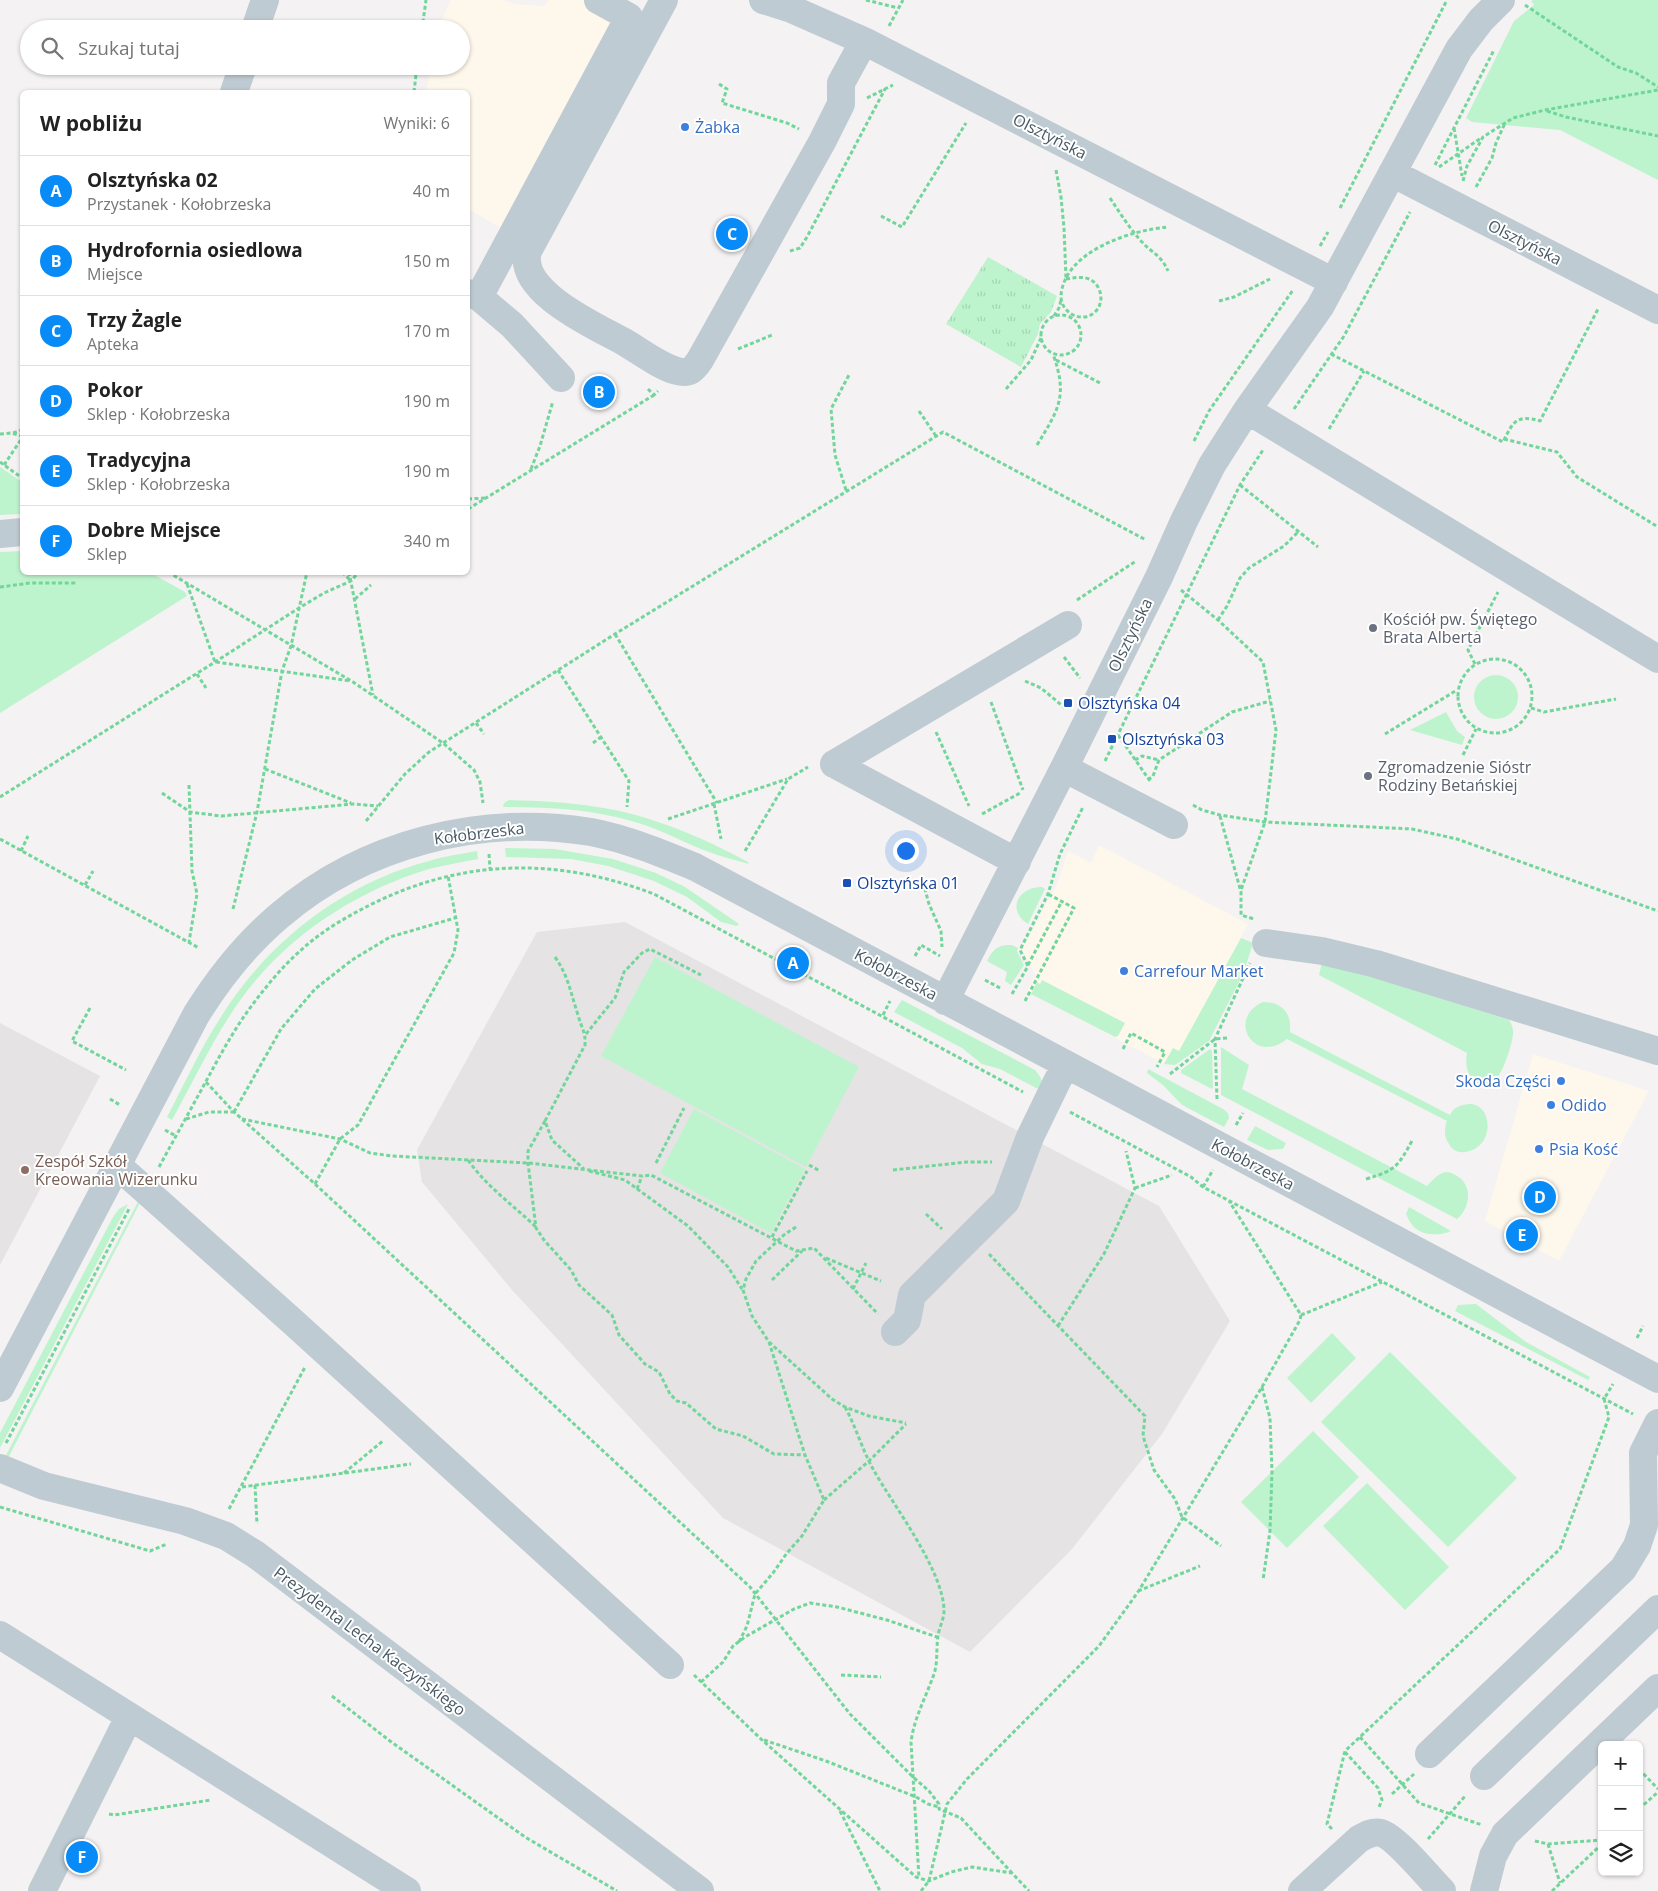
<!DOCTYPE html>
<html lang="pl">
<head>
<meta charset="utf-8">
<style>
	:root { --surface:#fff; --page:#f6f6f6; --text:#222; --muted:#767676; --line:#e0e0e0; --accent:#098bf7 }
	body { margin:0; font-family:"Open Sans",sans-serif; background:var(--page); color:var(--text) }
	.controls { position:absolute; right:15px; bottom:15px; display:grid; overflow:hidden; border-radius:8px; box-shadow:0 1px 4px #0004 }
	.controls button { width:45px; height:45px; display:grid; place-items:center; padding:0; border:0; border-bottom:1px solid var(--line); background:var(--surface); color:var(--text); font:25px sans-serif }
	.you { position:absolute; left:905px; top:850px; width:18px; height:18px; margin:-12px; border:4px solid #fff; border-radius:50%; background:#1a73e8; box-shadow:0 0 0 8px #1a73e833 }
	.badge { display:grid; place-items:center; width:32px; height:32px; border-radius:50%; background:var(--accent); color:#fff; font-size:16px; font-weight:700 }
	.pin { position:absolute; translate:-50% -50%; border:2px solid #fff; box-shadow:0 1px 5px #0006 }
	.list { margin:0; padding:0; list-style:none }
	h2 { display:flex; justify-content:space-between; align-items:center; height:65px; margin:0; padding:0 20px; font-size:21px }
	h2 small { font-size:16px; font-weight:400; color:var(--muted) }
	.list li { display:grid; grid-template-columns:32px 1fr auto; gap:15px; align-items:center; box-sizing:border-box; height:70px; padding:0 20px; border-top:1px solid var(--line) }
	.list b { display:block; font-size:19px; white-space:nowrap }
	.list p { margin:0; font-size:16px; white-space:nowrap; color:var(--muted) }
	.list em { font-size:16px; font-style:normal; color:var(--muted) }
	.icon { flex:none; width:28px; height:28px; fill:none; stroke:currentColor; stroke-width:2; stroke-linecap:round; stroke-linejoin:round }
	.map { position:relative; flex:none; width:1658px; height:1891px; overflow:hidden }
	.search { position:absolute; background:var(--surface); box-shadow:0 1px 4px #0004; left:20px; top:20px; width:450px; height:55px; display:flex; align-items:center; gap:12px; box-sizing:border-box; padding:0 18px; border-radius:28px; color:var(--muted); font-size:19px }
	.panel { position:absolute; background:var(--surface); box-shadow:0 1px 4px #0004; left:20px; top:90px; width:450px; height:485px; border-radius:8px }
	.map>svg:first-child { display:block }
</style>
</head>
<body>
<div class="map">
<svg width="1658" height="1891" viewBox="0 0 1658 1891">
	<defs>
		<pattern id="park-tufts" width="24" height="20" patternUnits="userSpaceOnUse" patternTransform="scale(1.25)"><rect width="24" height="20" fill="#bef4cd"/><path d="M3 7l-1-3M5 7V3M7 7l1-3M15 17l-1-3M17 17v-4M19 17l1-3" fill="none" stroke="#a5d3b3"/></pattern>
	</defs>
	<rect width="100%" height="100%" fill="#f4f2f2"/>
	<path fill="#fef7ec" d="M 451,0 L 502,0 L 516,4 L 544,6 L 548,0 L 583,0 L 596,7 L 612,20 L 505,230 L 468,209 L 468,92 L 426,92 L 431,66 L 461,66 L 461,29 L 440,29 L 442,19 Z
		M 1099,845 L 1248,924 L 1179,1052 L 1173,1048 L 1164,1064 L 1027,991 L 1035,975 L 1022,949 L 1058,882 L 1068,851 L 1091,863 Z
		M 1533,1054 L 1649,1091 L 1559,1261 L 1485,1221 Z"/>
	<path fill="#e5e3e4" d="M 625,922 L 1159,1206 L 1230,1321 L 1162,1434 L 1072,1549 L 970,1652 L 723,1518 L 513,1291 L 422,1182 L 417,1150 L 537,932 Z
		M 0,1023 L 100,1076 L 0,1265 Z"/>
	<path fill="#bef4cd" d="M 1533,0 L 1658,0 L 1658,180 L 1560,130 L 1472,122 L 1466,118 L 1514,21 L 1534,5 L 1531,1 Z
		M 0,467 L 22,482 L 22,514 L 0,515 Z
		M 22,551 L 22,572 L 151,573 L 185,592 L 187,596 L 0,713 L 0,552 Z
		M1474 697a22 22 0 1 1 44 0a22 22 0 1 1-44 0Z
		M 1446,712 L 1457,731 L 1465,737 L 1462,745 L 1410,730 Z
		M 509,800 C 538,801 568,802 597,807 C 648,814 702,837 748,862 L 749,864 C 736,860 722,857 709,852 C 684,843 661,829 635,822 C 592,809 547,807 503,807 L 504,803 Z
		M 505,848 L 555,849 L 613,859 L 656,873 L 685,887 L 739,924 L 737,926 L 721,922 L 687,897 L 654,881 L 608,866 L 571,859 L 506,857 Z
		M 477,851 L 478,859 C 462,862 445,865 429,869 C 363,889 301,927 256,980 C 221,1021 198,1073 172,1120 L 167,1117 C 184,1085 199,1051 219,1020 C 266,943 341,884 429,861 C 444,856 461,854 477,851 Z
		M 1042,887 L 1045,889 L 1043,893 L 1028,924 C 1006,910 1018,887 1042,887 Z
		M 1241,938 L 1253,943 L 1244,972 L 1209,1041 L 1175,1065 L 1164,1064 L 1173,1048 L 1179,1051 Z
		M 1012,945 L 1018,948 L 1017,951 L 1024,965 L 1011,985 L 1005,981 L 1007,972 L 987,961 C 993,949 998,944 1012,945 Z
		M 655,957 L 859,1067 L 806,1167 L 601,1056 Z
		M 1322,962 L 1346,968 L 1509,1020 C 1511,1023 1513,1027 1513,1031 C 1514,1039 1503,1074 1496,1078 C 1475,1095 1463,1072 1467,1053 L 1319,975 Z
		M 1042,980 L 1125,1023 L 1118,1036 L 1115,1037 L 1031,994 L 1037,982 L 1040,984 Z
		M 902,1000 L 1035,1070 C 1041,1077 1044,1083 1042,1091 L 1000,1069 L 982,1064 L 962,1048 L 894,1012 Z
		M 1263,1002 C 1282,1002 1292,1013 1290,1032 L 1450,1115 C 1454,1107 1460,1105 1469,1104 C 1493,1103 1496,1148 1465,1152 C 1458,1153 1452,1150 1449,1144 C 1444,1137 1444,1129 1447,1121 L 1287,1039 C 1254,1066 1226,1018 1263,1002 Z
		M 1221,1047 L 1249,1065 L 1242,1089 L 1427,1186 C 1432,1181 1438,1173 1446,1172 C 1451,1172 1456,1175 1460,1178 C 1473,1189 1469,1209 1457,1219 L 1221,1095 Z
		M 1210,1049 L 1212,1051 L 1213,1087 L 1212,1089 L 1181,1073 L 1181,1070 Z
		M 1148,1069 L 1223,1109 L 1228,1113 L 1229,1118 L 1224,1127 L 1182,1105 L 1163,1085 L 1147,1073 Z
		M 694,1109 L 805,1169 L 771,1233 L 660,1173 Z
		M 1255,1126 L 1286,1143 L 1283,1149 L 1268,1150 L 1247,1140 Z
		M 141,1196 L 143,1197 L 6,1462 L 3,1461 Z
		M 128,1204 L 0,1448 L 0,1433 L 113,1217 L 119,1209 Z
		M 1409,1207 L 1451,1231 C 1440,1236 1425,1236 1415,1228 C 1411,1225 1408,1218 1406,1214 Z
		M 1476,1304 L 1526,1342 L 1590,1377 L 1588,1380 L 1455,1311 L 1458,1305 Z
		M 1332,1333 L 1356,1358 L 1311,1403 L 1287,1378 Z
		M 1390,1352 L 1517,1478 L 1448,1547 L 1321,1422 Z
		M 1313,1431 L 1359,1477 L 1287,1548 L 1241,1502 Z
		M 1367,1483 L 1449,1567 L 1405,1610 L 1323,1526 Z"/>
	<path fill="url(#park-tufts)" d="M 988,257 L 1057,296 L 1051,312 L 1040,324 L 1038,334 L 1021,367 L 946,324 Z"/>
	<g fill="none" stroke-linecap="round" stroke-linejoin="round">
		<path stroke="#72d69a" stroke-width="3" stroke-dasharray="4 2.5" stroke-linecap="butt" d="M 866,0 L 898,8
			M 1525,5 L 1618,67 L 1636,73 L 1658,87
			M 889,26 L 903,0
			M 422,29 L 426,0
			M 719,84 L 727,89 L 722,103 L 787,123 L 799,129
			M 414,92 L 417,66
			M 867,98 L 893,85
			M 1547,111 L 1566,117 L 1658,136
			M 1454,128 L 1462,176
			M 1435,165 L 1494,50
			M 1439,167 L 1481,138
			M 1056,170 L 1061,197 L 1064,228 L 1066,278
			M 1463,181 L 1467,166 L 1483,137 L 1513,118 L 1545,110 L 1658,90
			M 1476,187 L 1492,158 L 1496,143 L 1505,123
			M 1110,198 C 1120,213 1130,229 1142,242 C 1153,254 1161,255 1168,271
			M 1340,208 L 1447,0
			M 881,216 L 902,227 L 966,123
			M 1320,246 L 1328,232
			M 790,251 L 800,248 L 807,237 L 885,89
			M 1066,279 C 1074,278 1082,276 1089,279 C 1101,284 1105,301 1096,311 C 1083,325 1060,313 1061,295 C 1065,251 1131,230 1168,227
			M 1219,301 L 1234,297 L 1270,279
			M1041 335a20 20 0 1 1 40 0a20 20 0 1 1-40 0Z
			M 1054,316 L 1059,308 L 1061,300
			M 738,349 L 772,335
			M 1331,354 L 1503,442 C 1513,422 1516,414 1540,421 L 1598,309
			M 1056,360 L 1100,383
			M 648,389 L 654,395 L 658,391
			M 1006,389 L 1031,360 L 1041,338
			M 1294,409 L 1344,336 L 1410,212
			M 919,411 L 936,436
			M 1329,429 L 1364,371
			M 13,433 L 22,430
			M 0,434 L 11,433 L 22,436
			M 1504,439 L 1557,452 L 1577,477 L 1658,527
			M 1194,441 L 1209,411 L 1293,290
			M 1037,445 C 1059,409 1068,396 1053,354
			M 0,462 L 22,478
			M 4,465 L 22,438
			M 531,469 L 540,446 L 553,401
			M 1240,485 L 1318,547
			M 846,490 L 835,455 L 831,409 L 849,375
			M 468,499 L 485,498
			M 468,509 L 654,395
			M 168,572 L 353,682 L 443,743 L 474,770 L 480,782 L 483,803
			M 342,572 L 350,580
			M 349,572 L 373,695
			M 187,584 L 215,662
			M 0,587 L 30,583 L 76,583
			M 1181,590 L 1218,620 L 1263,662 L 1276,730 L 1265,822 L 1241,890
			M 355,599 L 371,585
			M 1077,600 L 1136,561
			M 1218,620 L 1227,606 L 1240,578 L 1249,568 L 1284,546 L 1299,531
			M 615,634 L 717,803
			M 1064,657 L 1080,678
			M1458 696a37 37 0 1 1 74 0a37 37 0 1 1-74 0Z
			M 216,662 L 351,681
			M 1475,664 L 1468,650 L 1498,592
			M 558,670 L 629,781 L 627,807
			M 197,674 L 206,688
			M 1025,681 L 1041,688 L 1065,708
			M 991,702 L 1023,790
			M 1531,708 L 1544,712 L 1616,699
			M 476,723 L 484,734
			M 936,732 L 969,806
			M 1385,734 L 1457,690
			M 1118,735 L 1150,781
			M 593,743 L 601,737
			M 1463,755 L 1476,729
			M 1135,760 L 1142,756 L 1159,760
			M 1105,761 L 1240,485 L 1263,450
			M 265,769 L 351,803
			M 1148,780 L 1153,776 L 1159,760 L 1232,712 L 1270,701
			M 189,785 L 192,871 L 197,894 L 189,942
			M 162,793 L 190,812 L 221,816 L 353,804 L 378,806
			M 0,797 L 215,662 L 299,608 L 324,593 L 351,581 L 359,572
			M 714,804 L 721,839
			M 1193,805 L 1202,810 L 1220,815 L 1265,822 L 1412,829 L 1457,839 L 1658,911
			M 982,814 L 1020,793
			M 1220,816 L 1241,892 L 1241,915 L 1254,919
			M 668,819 L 787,779
			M 366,821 L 405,774 L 429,752 L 615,634 L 943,432 L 1146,540
			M 0,839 L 199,948
			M 21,851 L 28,836
			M 745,851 L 788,779 L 808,767
			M 489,854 L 490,869
			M 923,882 L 929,904 L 941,931 L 942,947
			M 85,885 L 93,871
			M 233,909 L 257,812 L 282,671 L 291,646 L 307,572
			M 915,956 L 921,945 L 940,956
			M 555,957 C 568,975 571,994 578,1015 C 581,1027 586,1032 585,1045 L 545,1121 L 552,1140 L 584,1169
			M 1028,965 L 1062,901
			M 985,980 L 1002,989
			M 1012,994 L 1028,966 L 1020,950 L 1048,894 L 1060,854 L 1083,807
			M 1025,1001 L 1074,908 L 1048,894
			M 90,1008 L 72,1041 L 126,1070
			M 883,1015 L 890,1001
			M 586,1034 L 615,998 L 624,972 L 642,953 L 650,949 L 701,975
			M 1123,1049 L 1131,1033 L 1165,1052 L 1157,1067
			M 1170,1074 L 1215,1039 L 1227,1038
			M 206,1082 L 234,1112 L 315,1184 L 750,1587 L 850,1714 L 913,1777 L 929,1791 L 939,1804 L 939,1809 L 961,1818 L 1012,1873
			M 110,1099 L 120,1105
			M 1217,1099 L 1215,1039 L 1250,963
			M 234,1112 L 281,1029 L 315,989 L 352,960 L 390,937 L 455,918
			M 1070,1112 L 1191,1177 L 1203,1187 L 1633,1414
			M 186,1119 L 209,1112 L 233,1112
			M 242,1119 L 340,1139 L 370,1153 L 392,1156 L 528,1163 L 642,1176 L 651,1175 L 796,1251 L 814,1248 L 878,1314
			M 545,1121 L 528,1151 L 528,1163 L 536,1228 L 544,1240 L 571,1270 L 579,1285 L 612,1315 L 619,1335 L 645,1364 L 659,1372 L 670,1394 L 677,1401 L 686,1403 L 716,1429 L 743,1436 L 774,1454 L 805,1455
			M 1236,1125 L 1243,1113
			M 165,1130 L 176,1136
			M 468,1160 C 487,1187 513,1205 536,1227
			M 656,1163 L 684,1108
			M 809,1165 L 820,1171
			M 159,1167 C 176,1136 193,1105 210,1074 C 224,1048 238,1023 256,1000 C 269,983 283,966 299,952 C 319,933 344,918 368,906 C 462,858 557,857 654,894 L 1023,1092
			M 893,1170 L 967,1162 L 992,1162
			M 589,1171 L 625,1180 L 688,1226 L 728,1267 L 742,1289
			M 1366,1179 C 1397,1170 1398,1166 1413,1139
			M 315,1184 L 340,1139 L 358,1125 L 454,953 L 458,930 L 448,876
			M 1203,1187 L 1213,1170
			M 1135,1188 L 1172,1175
			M 637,1189 L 642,1176
			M 926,1214 L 942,1229
			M 772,1237 L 807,1171
			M 989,1254 L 1145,1416 L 1143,1436 L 1154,1470 L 1175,1499 L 1182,1517 L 1221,1546
			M 826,1258 L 881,1281
			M 772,1280 L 802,1251
			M 853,1289 L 866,1263
			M 1301,1315 L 1382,1282
			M 1058,1326 L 1104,1254 L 1135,1188 L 1126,1151
			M 1637,1338 L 1643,1326
			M 769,1342 L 832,1399 L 845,1407 L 869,1416 L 906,1423
			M 1262,1387 L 1270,1418 L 1272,1472 L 1270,1531 L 1263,1580
			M 845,1407 C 856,1427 862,1449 873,1469 C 893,1505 944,1571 944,1611 C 944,1619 939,1628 938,1636 C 936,1649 938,1662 934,1674 C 926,1697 914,1718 911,1742 L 919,1878
			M 6,1443 L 129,1209
			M 344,1473 L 384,1440
			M 255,1485 L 257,1524
			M 242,1487 L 411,1464
			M 824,1500 L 869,1461 L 906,1424
			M 0,1507 L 150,1551 L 167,1544
			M 229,1509 L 305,1367
			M 1138,1591 L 1200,1566
			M 739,1642 L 747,1626 L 755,1594 L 773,1573 L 787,1553 L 802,1536 L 824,1500 L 805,1455 L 769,1342 L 752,1316 L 743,1290 L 746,1279 L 756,1261 L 785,1234 L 796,1227
			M 694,1675 L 761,1739 L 916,1877 L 929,1881 L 951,1872 L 972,1867 L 1012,1873 L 1029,1891
			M 841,1675 L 881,1677
			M 701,1682 L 723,1662 L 733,1646 L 745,1637 L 794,1609 L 810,1603 L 837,1607 L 887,1620 L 937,1637
			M 332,1696 L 390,1741 L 525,1837 L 617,1891
			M 1360,1737 L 1419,1803 L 1482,1825
			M 764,1740 L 826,1761 L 916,1797 L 928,1804 L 939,1807
			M 1345,1752 L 1378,1788 L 1382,1800 L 1379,1807
			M 1639,1769 L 1658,1789
			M 1392,1794 L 1414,1774
			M 1639,1809 L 1658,1792
			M 840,1811 L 880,1891
			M 109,1814 L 114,1815 L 211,1800
			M 1332,1829 L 1327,1824 L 1345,1751 L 1560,1549 L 1609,1417 L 1604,1399 L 1613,1384
			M 1428,1839 L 1466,1795
			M 1535,1841 L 1548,1844 L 1602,1840
			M 1548,1844 L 1560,1883
			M 921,1891 L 929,1881 L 947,1804 L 967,1779 L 1099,1646 L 1138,1592 L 1262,1387 L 1300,1320 L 1301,1315 L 1229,1201
			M 1552,1891 L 1602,1844"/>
		<path stroke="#bfcbd2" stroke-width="28" d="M 664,0 L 528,251 C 516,292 598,327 626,343 C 641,352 661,367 677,371 C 690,374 693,370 700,360 L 822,142 L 841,104 L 841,83 L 864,41
			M 763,0 L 789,8 L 864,41 L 1334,282
			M 255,29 L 265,0
			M 234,92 L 243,66
			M 1392,173 L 1658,310
			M 468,293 L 479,297 L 512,325 L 561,378
			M 479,297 L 629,17 L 598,0
			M 1247,410 L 1658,659
			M 0,534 L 22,532
			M 834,764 L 1068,625
			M 834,764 L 1017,862
			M 1064,768 L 1174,825
			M 1266,943 L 1322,951 L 1376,964 L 1658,1051
			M 945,1001 L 1064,768 L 1159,577 L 1184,521 L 1212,465 L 1247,410 L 1320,307 L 1459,49 L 1481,20 L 1501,0
			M 117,1165 L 293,1322 L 670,1665
			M 895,1332 L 907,1320 L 912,1295 L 1006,1201 L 1030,1137 L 1065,1065
			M 0,1388 L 196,1015 C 219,978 246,944 279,916 C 364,843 481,814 591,832 C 627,839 661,853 695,867 L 1658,1379
			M 0,1468 L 44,1486 L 185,1521 L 226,1536 L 255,1554 L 700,1891
			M 0,1635 L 407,1891
			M 1429,1754 L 1623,1569 L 1637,1546 L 1644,1525 L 1643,1453 L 1658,1423
			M 1484,1776 L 1658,1609
			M 42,1891 L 129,1717
			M 1302,1891 L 1359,1839 C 1366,1835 1373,1831 1381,1833 C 1396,1837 1430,1879 1442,1891
			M 1484,1891 L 1493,1856 L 1505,1834 L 1658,1688"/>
	</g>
	<g fill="#3f7fe0" stroke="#fff" stroke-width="2">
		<circle cx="685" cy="127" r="5"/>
		<circle cx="1124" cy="971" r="5"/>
		<circle cx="1561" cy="1081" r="5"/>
		<circle cx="1551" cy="1105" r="5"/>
		<circle cx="1539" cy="1149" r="5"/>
	</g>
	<g fill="#6b7280" stroke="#fff" stroke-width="2">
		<circle cx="1373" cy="628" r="5"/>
		<circle cx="1368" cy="776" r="5"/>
	</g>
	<g fill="#1a4fb4" stroke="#fff" stroke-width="2">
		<rect x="1063" y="698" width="10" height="10" rx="2.5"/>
		<rect x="1107" y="734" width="10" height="10" rx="2.5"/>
		<rect x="842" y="878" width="10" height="10" rx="2.5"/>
	</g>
	<circle fill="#8d6e63" stroke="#fff" stroke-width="2" cx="25" cy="1170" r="5"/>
	<g text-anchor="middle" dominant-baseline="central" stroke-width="4" stroke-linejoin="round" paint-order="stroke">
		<g font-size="16" fill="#366cbe" stroke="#fff" text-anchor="start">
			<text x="695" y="127">Żabka</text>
			<text x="1134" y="971">Carrefour Market</text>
			<text x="1551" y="1081" text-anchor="end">Skoda Części</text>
			<text x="1561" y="1105">Odido</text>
			<text x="1549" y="1149">Psia Kość</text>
		</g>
		<g font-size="16" fill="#485862" stroke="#fff">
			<text transform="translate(1050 136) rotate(27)">Olsztyńska</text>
			<text transform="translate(1525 242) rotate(27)">Olsztyńska</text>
			<text transform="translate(1130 635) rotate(-64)">Olsztyńska</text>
			<text transform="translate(479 833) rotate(-7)">Kołobrzeska</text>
			<text transform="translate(896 974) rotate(28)">Kołobrzeska</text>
			<text transform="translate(1253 1164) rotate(28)">Kołobrzeska</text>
			<text transform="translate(370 1641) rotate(37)">Prezydenta Lecha Kaczyńskiego</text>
		</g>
		<g font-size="16" fill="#5b616d" stroke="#fff" text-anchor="start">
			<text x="1383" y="619">Kościół pw. Świętego<tspan x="1383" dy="18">Brata Alberta</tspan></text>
			<text x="1378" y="767">Zgromadzenie Sióstr<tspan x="1378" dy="18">Rodziny Betańskiej</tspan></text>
		</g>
		<g font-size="16" fill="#164399" stroke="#fff" text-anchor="start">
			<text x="1078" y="703">Olsztyńska 04</text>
			<text x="1122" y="739">Olsztyńska 03</text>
			<text x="857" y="883">Olsztyńska 01</text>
		</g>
		<g font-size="16" fill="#785e54" stroke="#fff" text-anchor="start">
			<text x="35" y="1161">Zespół Szkół<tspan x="35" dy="18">Kreowania Wizerunku</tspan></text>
		</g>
	</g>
</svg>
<div class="controls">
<button>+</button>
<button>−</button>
<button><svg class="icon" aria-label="layers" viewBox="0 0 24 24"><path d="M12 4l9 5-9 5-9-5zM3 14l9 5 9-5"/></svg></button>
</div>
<div class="you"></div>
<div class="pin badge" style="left:793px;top:963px">A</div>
<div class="pin badge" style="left:599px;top:392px">B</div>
<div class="pin badge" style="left:732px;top:234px">C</div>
<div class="pin badge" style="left:1540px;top:1197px">D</div>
<div class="pin badge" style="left:1522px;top:1235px">E</div>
<div class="pin badge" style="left:82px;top:1857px">F</div>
<div class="search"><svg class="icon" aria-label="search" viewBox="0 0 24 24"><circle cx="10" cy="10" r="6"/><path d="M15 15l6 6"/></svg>Szukaj tutaj</div>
<section class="panel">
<h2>W pobliżu<small>Wyniki: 6</small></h2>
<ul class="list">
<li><span class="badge">A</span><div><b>Olsztyńska 02</b><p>Przystanek · Kołobrzeska</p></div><em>40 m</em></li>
<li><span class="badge">B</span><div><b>Hydrofornia osiedlowa</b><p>Miejsce</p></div><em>150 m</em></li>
<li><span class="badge">C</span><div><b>Trzy Żagle</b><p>Apteka</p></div><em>170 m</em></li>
<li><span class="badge">D</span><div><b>Pokor</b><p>Sklep · Kołobrzeska</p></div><em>190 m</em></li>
<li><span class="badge">E</span><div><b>Tradycyjna</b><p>Sklep · Kołobrzeska</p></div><em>190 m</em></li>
<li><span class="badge">F</span><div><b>Dobre Miejsce</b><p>Sklep</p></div><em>340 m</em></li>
</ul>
</section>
</div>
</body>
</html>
